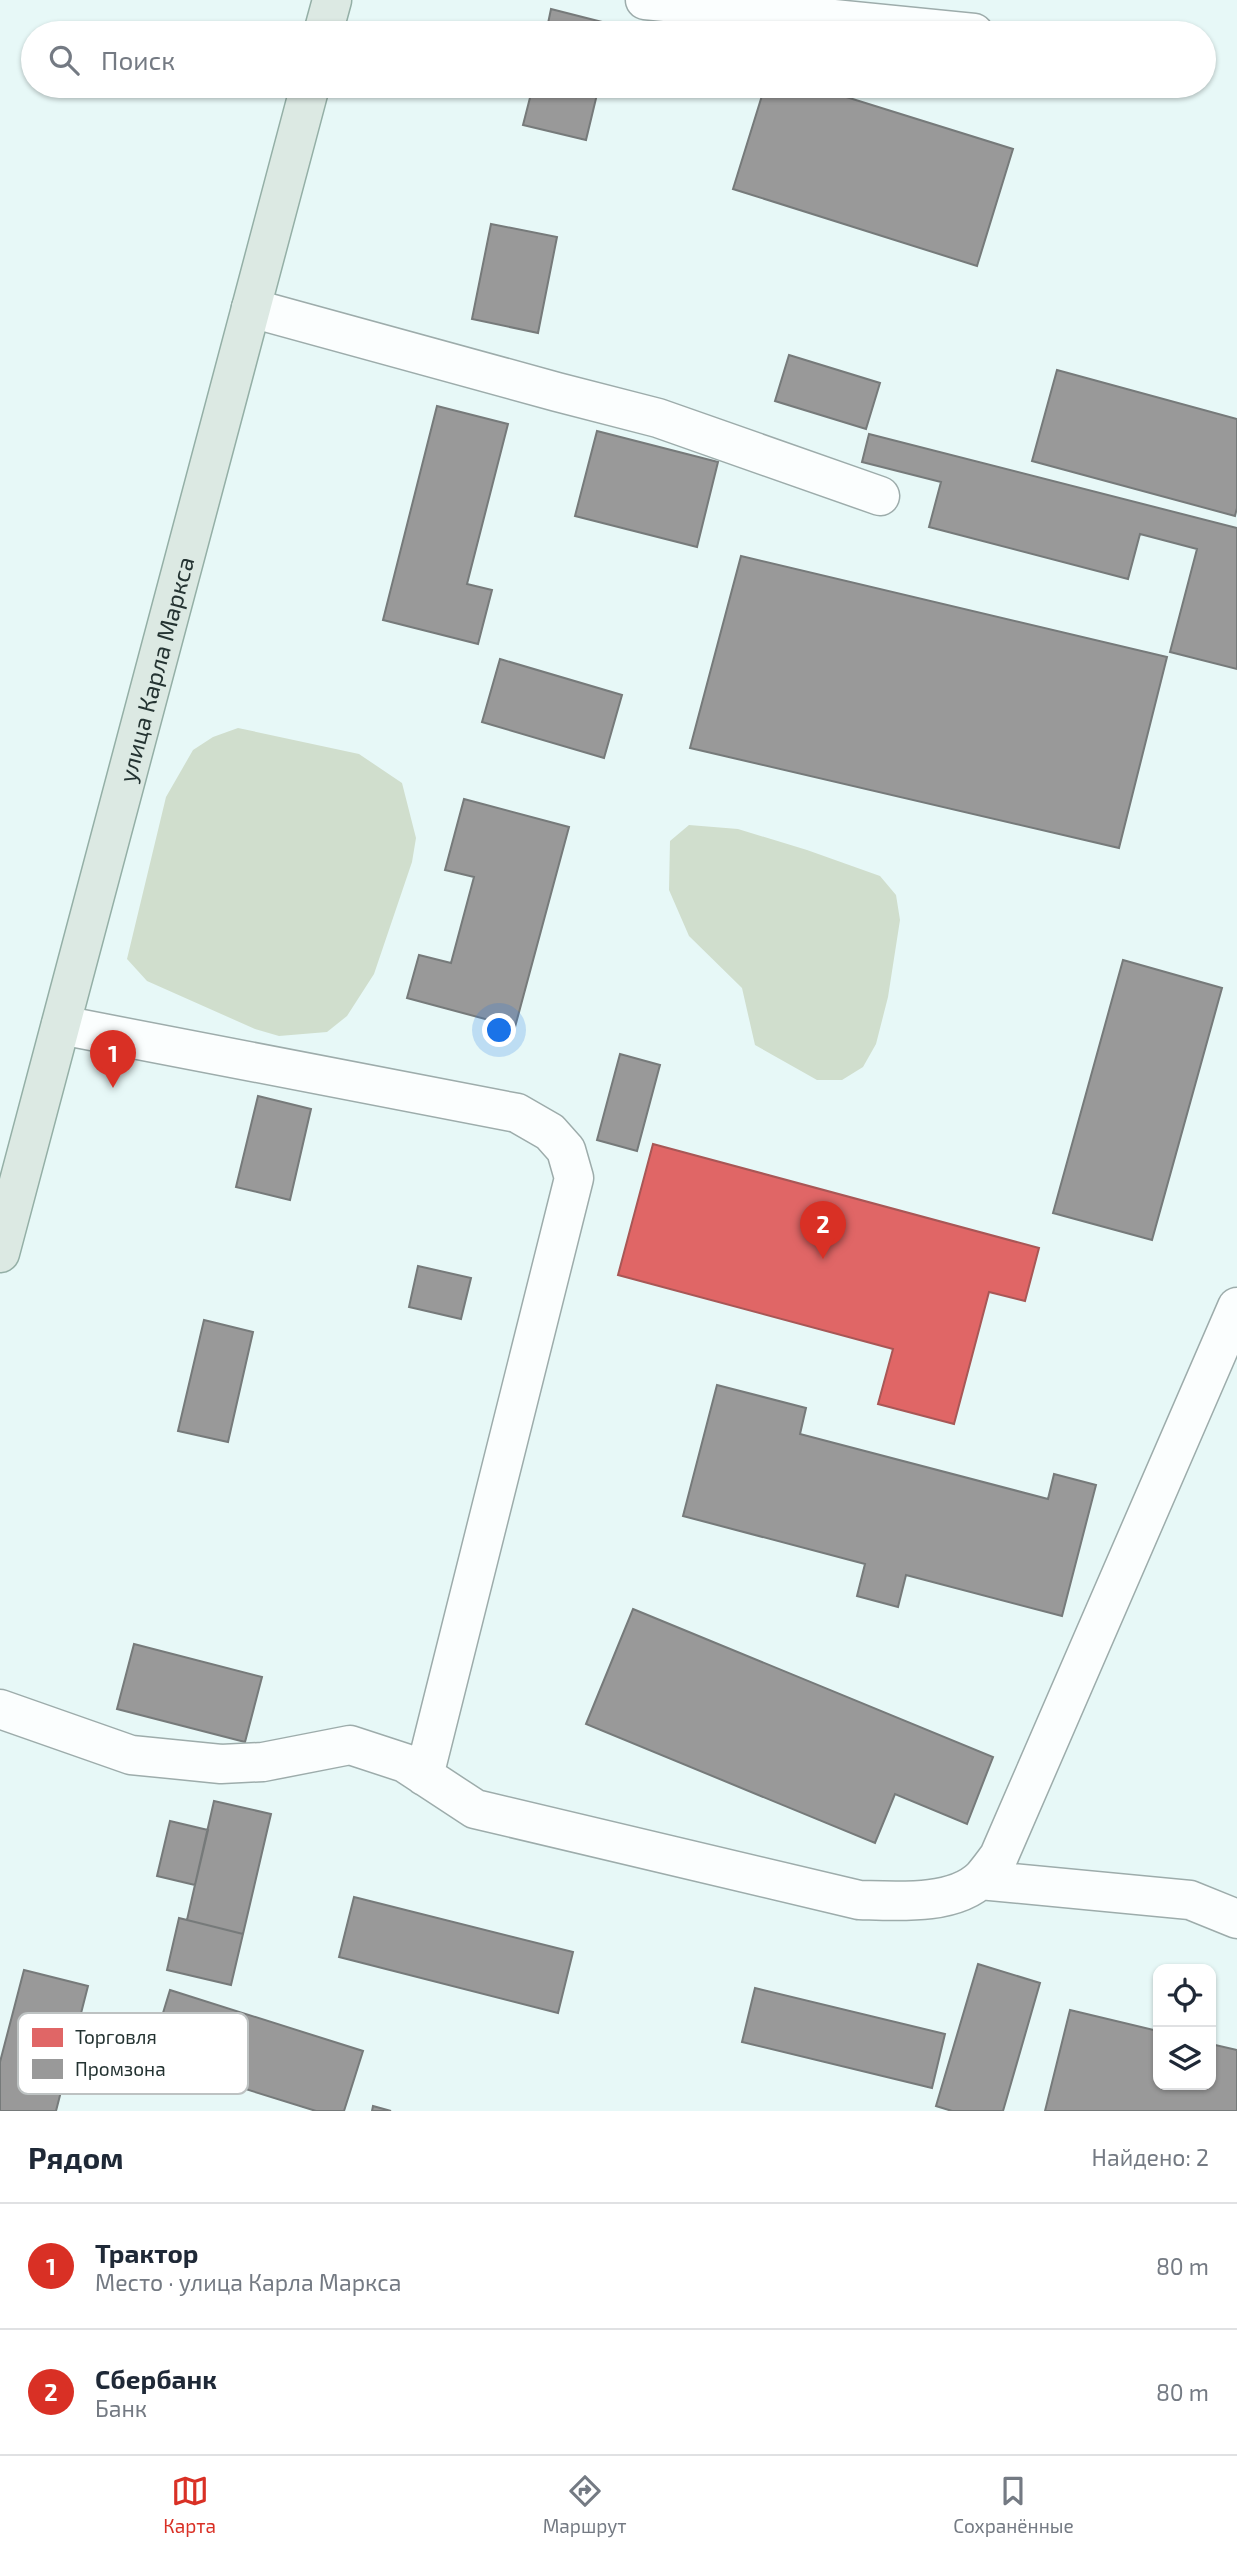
<!DOCTYPE html>
<html lang="ru">
<head>
<meta charset="utf-8">
<style>
	:root { --surface:#fff; --page:#f6f6f7; --text:#1f2937; --muted:#747a83; --line:#e0e1e3; --accent:#d93025 }
	body { margin:0; font-family:"Exo 2",sans-serif; background:var(--page); color:var(--text) }
	.controls { position:absolute; right:21px; bottom:21px; display:grid; overflow:hidden; border-radius:14px; box-shadow:0 2px 5px #0004 }
	.controls button { width:63px; height:63px; display:grid; place-items:center; padding:0; border:0; border-bottom:2px solid var(--line); background:var(--surface); color:var(--text); font:35px sans-serif }
	.you { position:absolute; left:500px; top:1031px; width:24px; height:24px; margin:-18px; border:5px solid #fff; border-radius:50%; background:#1a73e8; box-shadow:0 0 0 10px #1a73e833 }
	.badge { display:grid; place-items:center; width:46px; height:46px; border-radius:50%; background:var(--accent); color:#fff; font-size:23px; font-weight:700 }
	.pin { position:absolute; translate:-50% -58px; filter:drop-shadow(0 2px 4px #0008) }
	.pin::after { content:''; position:absolute; top:37px; width:24px; height:21px; background:inherit; clip-path:polygon(0 0,100% 0,50% 100%) }
	.list { margin:0; padding:0; list-style:none }
	h2 { display:flex; justify-content:space-between; align-items:center; height:91px; margin:0; padding:0 28px; font-size:30px }
	h2 small { font-size:23px; font-weight:400; color:var(--muted) }
	.list li { display:grid; grid-template-columns:46px 1fr auto; gap:21px; align-items:center; box-sizing:border-box; height:126px; padding:0 28px; border-top:2px solid var(--line) }
	.list b { display:block; font-size:26px; white-space:nowrap }
	.list p { margin:0; font-size:23px; white-space:nowrap; color:var(--muted) }
	.list em { font-size:23px; font-style:normal; color:var(--muted) }
	.icon { flex:none; width:38px; height:38px; fill:none; stroke:currentColor; stroke-width:2; stroke-linecap:round; stroke-linejoin:round }
	.map { position:relative; flex:none; width:1237px; height:2111px; overflow:hidden }
	.search { position:absolute; background:var(--surface); box-shadow:0 2px 5px #0004; left:21px; right:21px; top:21px; height:77px; display:flex; align-items:center; gap:18px; box-sizing:border-box; padding:0 24px; border-radius:38px; color:var(--muted); font-size:26px }
	.sheet { height:343px; background:var(--surface) }
	nav { display:flex; justify-content:space-around; align-items:center; box-sizing:border-box; height:98px; border-top:2px solid var(--line); background:var(--surface); font-size:19px; color:var(--muted) }
	nav a { display:grid; justify-items:center; gap:4px }
	nav .on { color:var(--accent) }
	.map>svg:first-child { display:block }
</style>
</head>
<body>
<div class="map">
<svg width="1237" height="2111" viewBox="0 0 1237 2111">
	<rect width="100%" height="100%" fill="#e7f8f7"/>
	<path fill="#d0decd" d="M 238,728 L 359,754 L 402,783 L 416,838 L 412,862 L 374,974 L 347,1016 L 327,1032 L 279,1036 L 255,1029 L 147,981 L 127,959 L 166,797 L 193,750 L 213,737 Z
		M 689,825 L 738,829 L 807,850 L 880,876 L 896,895 L 900,920 L 888,997 L 876,1044 L 863,1067 L 842,1080 L 817,1080 L 755,1045 L 742,988 L 689,936 L 669,890 L 670,841 Z"/>
	<path fill="#e06666" stroke="#a85756" stroke-width="2" d="M 653,1144 L 1039,1248 L 1025,1301 L 989,1292 L 954,1424 L 878,1404 L 893,1349 L 618,1275 Z"/>
	<path fill="#999" stroke="#767a7a" stroke-width="2" d="M 551,9 L 614,25 L 612,33 L 546,33 Z
		M 533,86 L 599,86 L 586,140 L 523,125 Z
		M 765,86 L 811,86 L 1013,149 L 977,266 L 733,189 Z
		M 491,224 L 557,237 L 538,333 L 472,319 Z
		M 789,355 L 880,383 L 866,429 L 775,401 Z
		M 1057,370 L 1237,419 L 1237,508 L 1235,516 L 1032,461 Z
		M 437,406 L 508,424 L 467,584 L 492,590 L 478,644 L 383,620 Z
		M 597,431 L 718,462 L 697,547 L 575,516 Z
		M 869,434 L 1237,528 L 1237,669 L 1170,652 L 1197,549 L 1140,534 L 1128,579 L 929,527 L 941,482 L 862,462 Z
		M 741,556 L 1167,657 L 1119,848 L 690,748 Z
		M 500,659 L 622,695 L 604,758 L 482,722 Z
		M 464,799 L 569,827 L 515,1027 L 407,998 L 419,955 L 451,963 L 474,877 L 445,870 Z
		M 1123,960 L 1222,988 L 1152,1240 L 1053,1213 Z
		M 620,1054 L 660,1065 L 637,1151 L 597,1140 Z
		M 258,1096 L 311,1109 L 290,1200 L 236,1187 Z
		M 418,1266 L 471,1278 L 461,1319 L 409,1307 Z
		M 204,1320 L 253,1332 L 228,1442 L 178,1431 Z
		M 717,1385 L 806,1408 L 800,1434 L 1048,1499 L 1054,1474 L 1096,1485 L 1062,1616 L 906,1575 L 898,1607 L 857,1596 L 865,1564 L 683,1516 Z
		M 633,1609 L 993,1757 L 967,1824 L 895,1794 L 875,1843 L 586,1724 Z
		M 134,1644 L 262,1677 L 245,1742 L 117,1709 Z
		M 214,1801 L 271,1814 L 243,1934 L 187,1920 Z
		M 170,1821 L 208,1830 L 195,1885 L 157,1876 Z
		M 354,1897 L 573,1952 L 558,2013 L 339,1957 Z
		M 179,1918 L 243,1934 L 231,1985 L 167,1970 Z
		M 978,1964 L 1040,1983 L 1003,2111 L 952,2111 L 936,2106 Z
		M 24,1970 L 88,1986 L 56,2111 L 0,2111 L 0,2062 Z
		M 755,1988 L 945,2034 L 932,2088 L 742,2042 Z
		M 170,1990 L 363,2051 L 344,2111 L 316,2111 L 149,2059 Z
		M 1070,2010 L 1158,2031 L 1158,2085 L 1211,2085 L 1211,2044 L 1237,2050 L 1237,2111 L 1045,2111 Z
		M 373,2106 L 391,2111 L 372,2111 Z"/>
	<g fill="none" stroke-linecap="round" stroke-linejoin="round">
		<g stroke="#9dacab" stroke-width="41">
			<path id="minor" d="M 645,0 L 974,33
				M 251,308 L 557,392 L 658,418 L 880,496
				M 61,1025 L 517,1113 L 550,1132 L 566,1150 L 574,1178 L 424,1776
				M 0,1709 L 131,1755 L 221,1764 L 263,1762 L 350,1745 L 405,1763 L 475,1809 L 859,1900 C 896,1901 954,1906 982,1878 C 988,1871 994,1863 999,1856 L 1237,1307
				M 980,1880 L 1190,1900 L 1237,1919"/>
		</g>
		<g stroke="#94afa6" stroke-width="41">
			<g id="major">
				<path d="M 323,33 L 332,0"/>
				<path id="s1" d="M 0,1253 L 310,86"/>
			</g>
		</g>
		<use href="#minor" stroke="#fbfefe" stroke-width="38"/>
		<use href="#major" stroke="#dce9e3" stroke-width="38"/>
	</g>
	<g text-anchor="middle" dominant-baseline="central" stroke-width="7" stroke-linejoin="round" paint-order="stroke">
		<g font-size="24" fill="#243332" stroke="#fff">
			<text stroke="none"><textPath href="#s1" startOffset="604">улица Карла Маркса</textPath></text>
		</g>
	</g>
	<rect x="18" y="2013" width="230" height="81" rx="10" fill="#fff" stroke="#bdc2c2" stroke-width="2"/>
	<rect x="32" y="2028" width="31" height="19" fill="#e06666"/>
	<rect x="32" y="2059" width="31" height="20" fill="#999"/>
	<g font-size="19" fill="#243332">
		<text x="75" y="2044">Торговля</text>
		<text x="75" y="2076">Промзона</text>
	</g>
</svg>
<div class="controls">
<button><svg class="icon" aria-label="locate" viewBox="0 0 24 24"><circle cx="12" cy="12" r="6"/><path d="M12 2v4M12 18v4M2 12h4M18 12h4"/></svg></button>
<button><svg class="icon" aria-label="layers" viewBox="0 0 24 24"><path d="M12 4l9 5-9 5-9-5zM3 14l9 5 9-5"/></svg></button>
</div>
<div class="you"></div>
<div class="pin badge" style="left:113px;top:1088px">1</div>
<div class="pin badge" style="left:823px;top:1259px">2</div>
<div class="search"><svg class="icon" aria-label="search" viewBox="0 0 24 24"><circle cx="10" cy="10" r="6"/><path d="M15 15l6 6"/></svg>Поиск</div>
</div>
<section class="sheet">
<h2>Рядом<small>Найдено: 2</small></h2>
<ul class="list">
<li><span class="badge">1</span><div><b>Трактор</b><p>Место · улица Карла Маркса</p></div><em>80 m</em></li>
<li><span class="badge">2</span><div><b>Сбербанк</b><p>Банк</p></div><em>80 m</em></li>
</ul>
</section>
<nav>
<a class="on"><svg class="icon" aria-label="map" viewBox="0 0 24 24"><path d="M3 6l6-2 6 2 6-2v14l-6 2-6-2-6 2zM9 4v14M15 6v14"/></svg>Карта</a>
<a><svg class="icon" aria-label="directions" viewBox="0 0 24 24"><path d="M12 3l9 9-9 9-9-9zM9 14v-3h6M13 9l2 2-2 2"/></svg>Маршрут</a>
<a><svg class="icon" aria-label="saved" viewBox="0 0 24 24"><path d="M7 4h10v16l-5-4-5 4z"/></svg>Сохранённые</a>
</nav>
</body>
</html>
